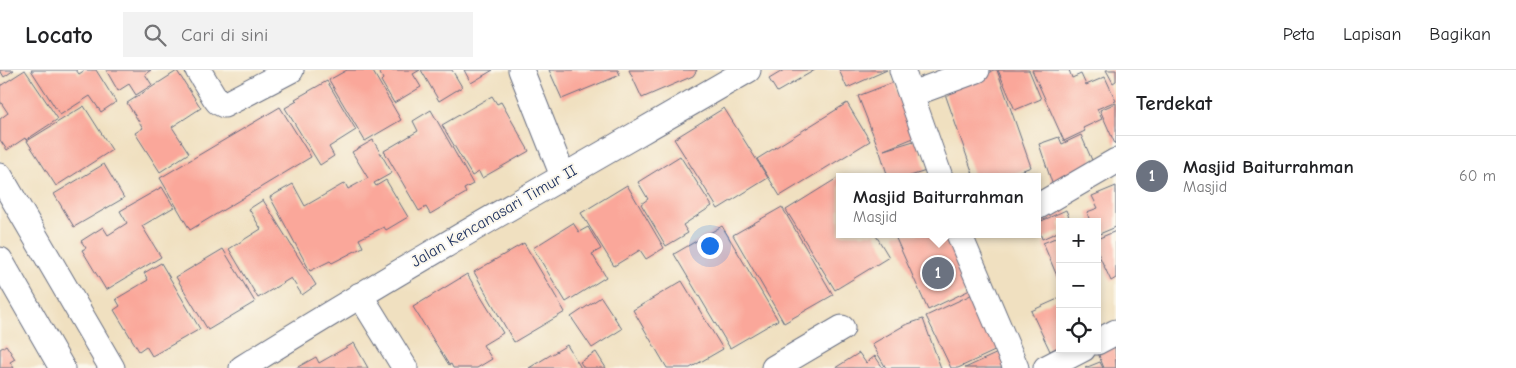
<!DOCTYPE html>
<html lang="id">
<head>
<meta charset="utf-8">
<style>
	:root { --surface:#fff; --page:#f2f2f2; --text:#202124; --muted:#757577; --line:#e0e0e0; --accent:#7c3aed }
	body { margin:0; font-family:"Comic Neue",sans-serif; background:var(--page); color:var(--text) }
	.controls { position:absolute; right:15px; bottom:15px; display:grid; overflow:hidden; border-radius:0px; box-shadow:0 2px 8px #0003 }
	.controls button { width:45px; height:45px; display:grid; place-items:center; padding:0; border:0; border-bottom:1px solid var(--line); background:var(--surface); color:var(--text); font:25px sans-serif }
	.you { position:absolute; left:709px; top:175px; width:18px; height:18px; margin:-12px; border:4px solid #fff; border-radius:50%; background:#1a73e8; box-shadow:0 0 0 8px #1a73e833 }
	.badge { display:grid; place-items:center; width:32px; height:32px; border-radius:50%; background:var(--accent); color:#fff; font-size:16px; font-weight:700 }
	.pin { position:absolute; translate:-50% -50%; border:2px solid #fff; box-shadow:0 1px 5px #0006 }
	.popup { position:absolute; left:836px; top:103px; width:205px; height:65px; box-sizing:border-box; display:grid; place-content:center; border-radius:0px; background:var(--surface); filter:drop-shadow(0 1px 4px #0005); font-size:16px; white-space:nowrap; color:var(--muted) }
	.popup b { font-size:19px; color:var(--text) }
	.popup::after { content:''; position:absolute; left:50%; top:100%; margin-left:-10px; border:10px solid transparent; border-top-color:var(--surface) }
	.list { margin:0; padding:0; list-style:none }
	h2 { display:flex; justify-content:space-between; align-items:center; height:65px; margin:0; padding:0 20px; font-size:21px }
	h2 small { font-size:16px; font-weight:400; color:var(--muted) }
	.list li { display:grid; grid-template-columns:32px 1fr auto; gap:15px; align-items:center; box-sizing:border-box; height:80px; padding:0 20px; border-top:1px solid var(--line) }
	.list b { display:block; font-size:19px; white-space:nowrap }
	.list p { margin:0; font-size:16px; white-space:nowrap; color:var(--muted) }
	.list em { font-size:16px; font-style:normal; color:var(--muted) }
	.icon { flex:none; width:28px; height:28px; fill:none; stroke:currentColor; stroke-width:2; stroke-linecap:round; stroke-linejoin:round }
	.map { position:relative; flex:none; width:1116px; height:298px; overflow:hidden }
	header { display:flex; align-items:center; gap:30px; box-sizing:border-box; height:70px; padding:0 25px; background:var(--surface); border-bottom:1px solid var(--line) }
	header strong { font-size:24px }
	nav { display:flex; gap:28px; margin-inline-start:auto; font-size:18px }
	.search { width:350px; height:45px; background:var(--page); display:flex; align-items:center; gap:12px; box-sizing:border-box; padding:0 18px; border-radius:0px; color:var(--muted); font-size:19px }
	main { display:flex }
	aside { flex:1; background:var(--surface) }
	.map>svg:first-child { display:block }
</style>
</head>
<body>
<header>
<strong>Locato</strong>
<div class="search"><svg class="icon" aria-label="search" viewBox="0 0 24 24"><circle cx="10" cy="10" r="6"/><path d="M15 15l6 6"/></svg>Cari di sini</div>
<nav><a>Peta</a><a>Lapisan</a><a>Bagikan</a></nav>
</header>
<main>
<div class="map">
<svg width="1116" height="298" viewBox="0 0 1116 298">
	<rect width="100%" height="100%" fill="#fbf7ec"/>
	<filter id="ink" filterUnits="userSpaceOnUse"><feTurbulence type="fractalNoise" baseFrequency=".02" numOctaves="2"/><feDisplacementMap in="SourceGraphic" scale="10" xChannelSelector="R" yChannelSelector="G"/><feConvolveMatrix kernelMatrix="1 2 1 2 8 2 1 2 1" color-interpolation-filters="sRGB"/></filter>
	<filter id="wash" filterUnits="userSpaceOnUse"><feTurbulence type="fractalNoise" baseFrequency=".0096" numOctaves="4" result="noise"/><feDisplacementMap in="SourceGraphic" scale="20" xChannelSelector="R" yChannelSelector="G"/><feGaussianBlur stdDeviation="1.12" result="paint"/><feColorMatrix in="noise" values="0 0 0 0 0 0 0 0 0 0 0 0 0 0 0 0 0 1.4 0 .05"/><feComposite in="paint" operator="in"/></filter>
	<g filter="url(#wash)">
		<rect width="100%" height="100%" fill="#f0e0c0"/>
		<g id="blocks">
			<path fill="#faa79a" d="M 0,0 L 14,0 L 4,7 L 1,2 L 0,3 Z
				M 25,0 L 58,49 L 26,70 L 25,68 L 7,80 L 0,70 L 0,49 L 8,43 L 0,31 L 0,16 Z
				M 31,0 L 76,0 L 79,4 L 85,0 L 96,0 L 116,32 L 101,42 L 90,26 L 60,45 Z
				M 106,0 L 151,0 L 145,4 L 152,15 L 136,25 L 129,14 L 118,21 Z
				M 347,0 L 372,0 L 401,50 L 365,71 L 329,10 Z
				M 378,0 L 420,0 L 413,4 L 421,17 L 394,33 L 381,11 L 383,9 Z
				M 421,0 L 452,0 L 462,17 L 439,31 Z
				M 464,0 L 493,0 L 471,13 Z
				M 549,0 L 618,0 L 620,5 L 562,29 Z
				M 629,0 L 697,0 L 693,6 L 642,28 Z
				M 784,0 L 815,0 L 777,22 L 769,9 Z
				M 839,0 L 887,0 L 847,18 Z
				M 994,0 L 997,0 L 1031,97 L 1005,107 L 974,107 L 943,18 Z
				M 998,0 L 1029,0 L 1041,29 L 1015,40 Z
				M 1032,0 L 1069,0 L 1072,8 L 1081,4 L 1086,15 L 1105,7 L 1116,31 L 1097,39 L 1102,49 L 1083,58 L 1085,61 L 1064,71 Z
				M 1106,0 L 1116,0 L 1116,11 L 1113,13 Z
				M 177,1 L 201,38 L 172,57 L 189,83 L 160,102 L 135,63 L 143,58 L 127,33 Z
				M 327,11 L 356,60 L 329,77 L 334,86 L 320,95 L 285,38 L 297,31 L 295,29 Z
				M 894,12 L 916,67 L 884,80 L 917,70 L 926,101 L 907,107 L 888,107 L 880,82 L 858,26 Z
				M 492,26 L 497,34 L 501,32 L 529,81 L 482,108 L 479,102 L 472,106 L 442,55 Z
				M 847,33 L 870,71 L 780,126 L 757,89 Z
				M 1116,33 L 1116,73 L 1115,74 L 1100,40 Z
				M 84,36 L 112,80 L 56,116 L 27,71 Z
				M 280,37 L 311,87 L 190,160 L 160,108 Z
				M 724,38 L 768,108 L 718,139 L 674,69 Z
				M 431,40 L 473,114 L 464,119 L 466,123 L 430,144 L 426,137 L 419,141 L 384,81 L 418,61 L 413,51 Z
				M 1081,65 L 1095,97 L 1053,116 L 1039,74 L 1059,67 L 1062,74 Z
				M 373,70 L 392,103 L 374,113 L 376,116 L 386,110 L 408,147 L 386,160 L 384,157 L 359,169 L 363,177 L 332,193 L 330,191 L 310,201 L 270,127 L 293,114 L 305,136 L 345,113 L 348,119 L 368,108 L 352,82 Z
				M 680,86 L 712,136 L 683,155 L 688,163 L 666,176 L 641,134 L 648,129 L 638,112 Z
				M 104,94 L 124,128 L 74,157 L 54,124 Z
				M 839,107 L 839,164 L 875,164 L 889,187 L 835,220 L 786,140 Z
				M 627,115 L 664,178 L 646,189 L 640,180 L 614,196 L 581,143 Z
				M 1116,116 L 1116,157 L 1097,165 L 1097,152 L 1090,152 L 1087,142 L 1098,138 L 1092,126 Z
				M 162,117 L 174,137 L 142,156 L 161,187 L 106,220 L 82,180 L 86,178 L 81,171 L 103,157 L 108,165 L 127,153 L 120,141 Z
				M 263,130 L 316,215 L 302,225 L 291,208 L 258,228 L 229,179 L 261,159 L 249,139 Z
				M 782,137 L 833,225 L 784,253 L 733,165 Z
				M 1066,140 L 1071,152 L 1060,152 L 1060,161 L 1042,169 L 1037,153 Z
				M 573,153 L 579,162 L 588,157 L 601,179 L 592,184 L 606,207 L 566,232 L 533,178 Z
				M 722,156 L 778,250 L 730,278 L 674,184 Z
				M 1116,161 L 1116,208 L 1111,211 L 1097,181 L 1097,169 Z
				M 894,164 L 947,164 L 972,219 L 928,240 Z
				M 1060,166 L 1060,213 L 1043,173 Z
				M 524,173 L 565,242 L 514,272 L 474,202 Z
				M 223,179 L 255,232 L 208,260 L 176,207 Z
				M 161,193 L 200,259 L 152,286 L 146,276 L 139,281 L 114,240 L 120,236 L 116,229 L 148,210 L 144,203 Z
				M 467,204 L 503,263 L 483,275 L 492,289 L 477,298 L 453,298 L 451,294 L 449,295 L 413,237 Z
				M 682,211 L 723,279 L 690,298 L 667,298 L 633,240 Z
				M 973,224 L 999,279 L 958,298 L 951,298 L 926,246 Z
				M 601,227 L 622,259 L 592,278 L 571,247 Z
				M 1060,228 L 1060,276 L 1050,281 L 1031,241 Z
				M 923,249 L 941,298 L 886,298 L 872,274 L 905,255 Z
				M 354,273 L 368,298 L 296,298 L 316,287 L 319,293 Z
				M 6,275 L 15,289 L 10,292 L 14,298 L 0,298 L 0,279 Z
				M 567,275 L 581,298 L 529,298 Z
				M 1115,276 L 1116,298 L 1104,298 L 1098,283 Z
				M 1002,281 L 1010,298 L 965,298 Z
				M 596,282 L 606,298 L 584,298 L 580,292 Z
				M 859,283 L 866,293 L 875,286 L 883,298 L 835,298 Z
				M 1100,292 L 1103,298 L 1085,298 Z"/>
		</g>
	</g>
	<g filter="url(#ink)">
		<use href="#blocks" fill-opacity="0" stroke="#666d80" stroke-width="1"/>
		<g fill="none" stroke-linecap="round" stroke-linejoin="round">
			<g stroke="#666d80" stroke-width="27">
				<path id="minor" d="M 198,0 L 215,28 L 218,32 L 224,35 L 291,0
					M 521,0 L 563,106
					M 902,0 L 940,107
					M 912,24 L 977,0
					M 0,106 L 112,298
					M 1037,137 L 1116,91
					M 959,164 L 1016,298
					M 0,190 L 62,298
					M 360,225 L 405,298
					M 1097,272 L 1116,262
					M 242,298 C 408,194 579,98 748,0
					M 774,298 L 842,258
					M 1046,298 L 1083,279"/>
			</g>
			<use href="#minor" stroke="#fff" stroke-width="25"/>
		</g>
	</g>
	<g text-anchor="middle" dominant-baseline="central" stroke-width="4" stroke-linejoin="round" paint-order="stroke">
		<g font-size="16" fill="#1b2f5e" stroke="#fbf7ec">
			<text transform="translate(494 146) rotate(-30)">Jalan Kencanasari Timur II</text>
		</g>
	</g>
</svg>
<div class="controls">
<button>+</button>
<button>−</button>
<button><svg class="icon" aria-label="locate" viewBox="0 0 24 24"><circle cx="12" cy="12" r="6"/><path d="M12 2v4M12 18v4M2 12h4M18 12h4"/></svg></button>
</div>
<div class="you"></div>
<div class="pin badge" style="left:938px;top:203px;background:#6b7280">1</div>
<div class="popup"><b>Masjid Baiturrahman</b>Masjid</div>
</div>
<aside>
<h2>Terdekat<small></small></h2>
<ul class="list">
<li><span class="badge" style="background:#6b7280">1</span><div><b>Masjid Baiturrahman</b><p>Masjid</p></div><em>60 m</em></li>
</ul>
</aside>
</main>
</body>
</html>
